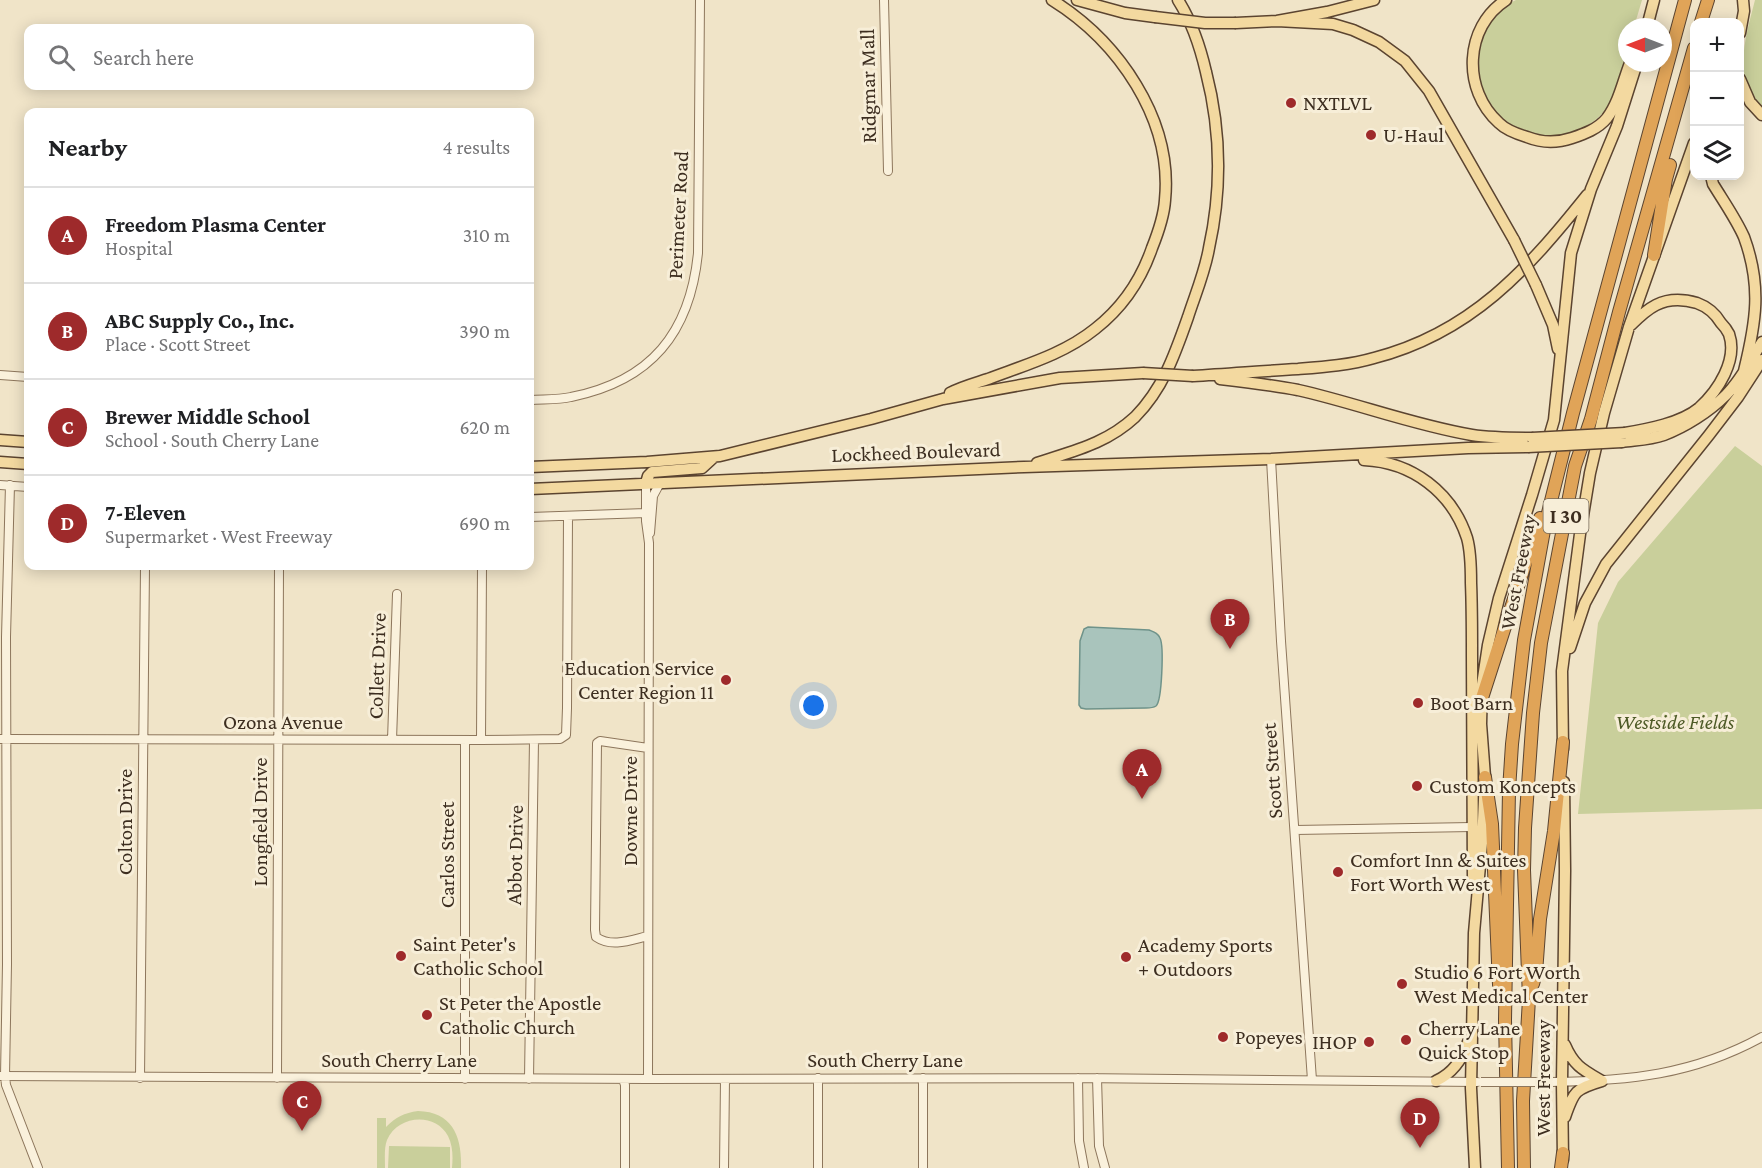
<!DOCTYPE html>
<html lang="en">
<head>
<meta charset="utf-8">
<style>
	:root { --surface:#fff; --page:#f2f2f2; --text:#202124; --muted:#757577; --line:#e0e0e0; --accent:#9e2a2b }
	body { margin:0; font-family:"Crimson Pro",serif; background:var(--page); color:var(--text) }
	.controls { position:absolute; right:18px; top:18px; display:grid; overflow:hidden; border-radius:12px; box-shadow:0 3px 15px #0003 }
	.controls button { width:54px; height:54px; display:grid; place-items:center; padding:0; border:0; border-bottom:2px solid var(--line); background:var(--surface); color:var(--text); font:30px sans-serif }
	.compass { position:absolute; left:1618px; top:18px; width:54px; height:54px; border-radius:50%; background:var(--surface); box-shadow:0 3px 15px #0003; rotate:270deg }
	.you { position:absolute; left:814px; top:706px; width:21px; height:21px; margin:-15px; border:4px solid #fff; border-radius:50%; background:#1a73e8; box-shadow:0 0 0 9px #1a73e833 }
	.badge { display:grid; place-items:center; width:39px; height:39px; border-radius:50%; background:var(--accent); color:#fff; font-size:20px; font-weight:700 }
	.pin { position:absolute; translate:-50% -50px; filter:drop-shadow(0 2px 3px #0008) }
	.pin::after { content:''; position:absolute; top:32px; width:21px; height:18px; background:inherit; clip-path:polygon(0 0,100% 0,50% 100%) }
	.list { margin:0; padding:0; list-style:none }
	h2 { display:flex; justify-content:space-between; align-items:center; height:78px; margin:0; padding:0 24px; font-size:26px }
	h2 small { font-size:20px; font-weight:400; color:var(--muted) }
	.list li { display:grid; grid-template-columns:39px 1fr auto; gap:18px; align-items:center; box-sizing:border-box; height:96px; padding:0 24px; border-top:2px solid var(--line) }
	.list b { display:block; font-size:22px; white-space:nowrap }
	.list p { margin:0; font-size:20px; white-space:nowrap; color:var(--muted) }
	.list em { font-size:20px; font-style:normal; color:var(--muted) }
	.icon { flex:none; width:33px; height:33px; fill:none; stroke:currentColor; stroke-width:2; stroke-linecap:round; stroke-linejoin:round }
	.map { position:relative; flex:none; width:1762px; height:1168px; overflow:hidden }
	.search { position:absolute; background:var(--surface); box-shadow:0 3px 15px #0003; left:24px; top:24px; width:510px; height:66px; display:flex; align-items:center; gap:15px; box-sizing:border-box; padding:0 21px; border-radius:12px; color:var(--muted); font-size:22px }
	.panel { position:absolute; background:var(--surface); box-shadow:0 3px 15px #0003; left:24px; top:108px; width:510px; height:462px; border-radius:12px }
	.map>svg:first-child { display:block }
</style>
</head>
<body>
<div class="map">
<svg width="1762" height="1168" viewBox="0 0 1762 1168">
	<rect width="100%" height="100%" fill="#f0e4c8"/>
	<path fill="#c9cf9b" d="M 1516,0 L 1642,0 L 1634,27 L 1627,27 C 1627,52 1626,80 1611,102 C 1581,150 1510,147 1483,98 C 1477,86 1478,70 1478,57 C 1477,33 1494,10 1516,0 Z
		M 1755,0 L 1762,0 L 1762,109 C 1731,79 1746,36 1755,0 Z
		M 1735,446 L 1762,466 L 1762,809 L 1578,814 L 1598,623 L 1618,582 Z
		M 418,1111 C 453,1112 462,1137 461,1168 L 452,1168 C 453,1157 453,1146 448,1136 C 435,1112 398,1115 387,1140 C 384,1148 385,1159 385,1168 L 377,1168 L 377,1118 L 386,1118 L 386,1127 C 396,1117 404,1113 418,1111 Z
		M 389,1146 L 450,1147 L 450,1168 L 388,1168 Z"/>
	<path fill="#a9c4bc" stroke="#6f938a" stroke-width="1.5" d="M 1088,627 L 1149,630 C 1154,632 1158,633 1160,638 C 1164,646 1162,701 1156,706 C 1153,708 1149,708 1146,708 L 1086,709 L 1081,708 L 1079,705 L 1080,641 L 1084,629 Z"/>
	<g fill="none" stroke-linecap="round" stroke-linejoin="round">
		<g stroke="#8d765c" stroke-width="10">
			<path id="minor" d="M 884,0 L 888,171
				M 0,375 L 28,377
				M 530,400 C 543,399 558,400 571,397 C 651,381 690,333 698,253 L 700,0
				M 1271,459 L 1281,641 L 1312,1080
				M 646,483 L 646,521 L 649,543 L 648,1079
				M 0,485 L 28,487
				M 10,485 L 6,637 L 7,964 L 5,1076 L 6,1085 L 38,1168
				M 530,517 L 646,513
				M 650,533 L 653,496 L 660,483
				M 0,739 L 481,740 L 560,739 L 566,735 L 567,708 L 568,516
				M 392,740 L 397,594
				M 465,740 L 465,1079
				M 481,740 L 482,566
				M 1295,830 L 1472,827
				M 648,936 C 631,940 612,948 596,937 L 595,930 L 597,743 L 600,741 L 648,748
				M 0,1076 L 648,1079 L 1078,1078 L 1477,1082
				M 140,1078 L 145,566
				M 277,1078 L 279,566
				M 818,1078 L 818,1168
				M 1078,1078 L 1079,1141 L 1084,1168
				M 1097,1078 L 1099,1146 L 1105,1168
				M 529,1079 L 534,740
				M 623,1079 L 625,1085 L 625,1168
				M 1551,1082 C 1628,1081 1693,1075 1762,1037
				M 724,1168 L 725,1079
				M 923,1168 L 923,1078"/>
		</g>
		<g stroke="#5b4430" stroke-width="13">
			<path id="major" d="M 1077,0 L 1125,13 L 1155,17
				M 1506,0 C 1464,27 1462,90 1499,123 C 1506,130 1517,134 1527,137 C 1542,143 1557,143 1572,138 C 1584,134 1598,129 1607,118 C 1619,102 1623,81 1630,63
				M 1277,21 L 1333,24 L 1353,30 L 1379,42 L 1405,61 L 1429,91 L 1514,240
				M 1236,23 L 1277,21 L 1327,12 L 1374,0
				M 1647,27 L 1654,0
				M 1740,33 L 1744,11 L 1743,0
				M 1740,79 L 1750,102 L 1762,115
				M 1711,176 L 1713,184 C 1724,202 1736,219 1744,237 C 1762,286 1756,322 1744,371
				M 1536,285 L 1553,325 L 1558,349
				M 1193,376 C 1228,374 1263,371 1298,369 C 1323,367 1350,365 1374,358 C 1471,333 1527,270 1587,195
				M 1220,379 C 1246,382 1272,385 1298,390 C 1356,403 1413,425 1472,435 C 1492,438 1512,438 1532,438
				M 950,393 C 961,387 976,383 988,379 C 1025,365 1064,354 1095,329 C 1122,308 1141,280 1152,248 C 1158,233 1164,216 1165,200 C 1173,119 1118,41 1052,0
				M 1625,433 C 1648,429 1681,423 1699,408 C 1718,391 1738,360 1729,334 C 1727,330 1724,326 1721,323 C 1715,313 1708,307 1697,303 C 1683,299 1670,298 1656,305 C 1646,310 1639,317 1631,325
				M 0,440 L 28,442
				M 1622,442 C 1636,440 1650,440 1664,435 C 1685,427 1709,412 1726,395 C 1741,380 1751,360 1762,342
				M 1364,460 C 1412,462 1452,492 1467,538 C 1471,552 1471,568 1471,583 C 1472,607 1472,632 1472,656 C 1472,730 1472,803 1473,876
				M 0,462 L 28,464
				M 1037,463 C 1073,451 1106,444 1135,417 C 1163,389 1175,354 1188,317 C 1195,295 1205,272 1209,248 C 1222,189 1221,130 1206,72 C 1200,46 1192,22 1178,0
				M 530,467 L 647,462 L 720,456 L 871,419 L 943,399 L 1060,378 L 1143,373
				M 646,483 L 648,476 L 652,472 L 702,468 L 714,457
				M 530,489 L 1024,467 L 1271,459 L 1468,448 L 1528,447
				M 1570,648 L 1585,603 L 1606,564 L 1709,435 L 1738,397 L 1762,360
				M 1563,749 L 1562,671 L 1580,534 L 1590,473 L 1604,413 L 1629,327 L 1694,143
				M 1565,1045 C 1574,1066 1583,1070 1602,1081
				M 1436,1081 C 1453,1073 1462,1060 1468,1042
				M 1565,1117 C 1574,1091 1575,1089 1602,1081
				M 1563,1160 L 1562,1082 L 1565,871 L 1564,782
				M 1475,1168 L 1471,1088 L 1474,933 L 1482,843 L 1485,777 L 1481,724 L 1482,685 L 1488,645 L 1499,598 L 1532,495 L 1554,420 L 1571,253 L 1591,189 L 1617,126 L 1637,63"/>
		</g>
		<g stroke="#5b4430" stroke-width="14">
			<path id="highway" d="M 1701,22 L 1708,0
				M 1654,255 L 1666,179 L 1670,165
				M 1482,698 L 1540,518
				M 1485,777 L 1492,824 L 1499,985
				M 1533,984 L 1536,973 L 1540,919 L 1554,831 L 1563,742
				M 1508,1168 L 1505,1020 L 1509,790 L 1512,744 L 1524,640 L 1545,525 L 1573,413 L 1685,0
				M 1524,1168 L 1523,1101 L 1529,999 L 1524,870 L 1525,828 L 1533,713 L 1541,643 L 1575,466 L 1591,419 L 1619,312 L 1694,48
				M 1561,1168 L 1563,1153"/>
		</g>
		<use href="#minor" stroke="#faf1dc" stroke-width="8"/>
		<use href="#major" stroke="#f3d9a0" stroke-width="10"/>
		<use href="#highway" stroke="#e0a458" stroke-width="12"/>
		<g stroke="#8d765c" stroke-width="10" stroke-linecap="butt">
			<path id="minor-bridge" d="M 1481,1082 L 1551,1082"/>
		</g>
		<g stroke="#5b4430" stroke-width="13" stroke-linecap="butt">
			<path id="major-bridge" d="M 1155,17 L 1205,23 L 1236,23
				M 1514,240 L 1536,285
				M 1143,373 L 1193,376
				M 1532,438 L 1625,433
				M 1528,447 L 1622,442"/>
		</g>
		<use href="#minor-bridge" stroke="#faf1dc" stroke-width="8"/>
		<use href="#major-bridge" stroke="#f3d9a0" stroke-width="10"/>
	</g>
	<g fill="#9e2a2b" stroke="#f7eed8" stroke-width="2">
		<circle cx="1291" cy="103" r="6"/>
		<circle cx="1371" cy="135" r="6"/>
		<circle cx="726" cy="680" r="6"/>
		<circle cx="1418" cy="703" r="6"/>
		<circle cx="1417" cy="786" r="6"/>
		<circle cx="1338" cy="872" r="6"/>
		<circle cx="401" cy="956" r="6"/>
		<circle cx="1126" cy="957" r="6"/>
		<circle cx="1402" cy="984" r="6"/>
		<circle cx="427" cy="1015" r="6"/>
		<circle cx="1223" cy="1037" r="6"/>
		<circle cx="1406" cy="1040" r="6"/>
		<circle cx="1369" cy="1042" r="6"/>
	</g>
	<g text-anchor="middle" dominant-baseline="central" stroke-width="6" stroke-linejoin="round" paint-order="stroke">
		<rect fill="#f7eed8" stroke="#756857" stroke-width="1.5" x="1543.5" y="499" width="45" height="34" rx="4.5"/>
		<g font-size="20" font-weight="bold" fill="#3d2e20">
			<text x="1566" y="516">I 30</text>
		</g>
		<g font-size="21" fill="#3d2e20" stroke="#f7eed8">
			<text transform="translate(868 86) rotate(-91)">Ridgmar Mall</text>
			<text transform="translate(678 215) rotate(-87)">Perimeter Road</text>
			<text transform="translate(916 452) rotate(-2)">Lockheed Boulevard</text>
			<text transform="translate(1518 572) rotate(-79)">West Freeway</text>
			<text transform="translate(377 666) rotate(-88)">Collett Drive</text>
			<text x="283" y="722">Ozona Avenue</text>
			<text transform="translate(1272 771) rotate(-94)">Scott Street</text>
			<text transform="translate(630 811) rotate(-90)">Downe Drive</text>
			<text transform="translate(125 822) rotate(-90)">Colton Drive</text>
			<text transform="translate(260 822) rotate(-90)">Longfield Drive</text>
			<text transform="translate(447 855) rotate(-90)">Carlos Street</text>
			<text transform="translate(515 855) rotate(-89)">Abbot Drive</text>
			<text x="399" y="1060">South Cherry Lane</text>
			<text x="885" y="1060">South Cherry Lane</text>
			<text transform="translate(1543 1078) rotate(-90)">West Freeway</text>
		</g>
		<g font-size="21" fill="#3d2e20" stroke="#f7eed8" text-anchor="start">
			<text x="1303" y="103">NXTLVL</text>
			<text x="1383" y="135">U-Haul</text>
			<text x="714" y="668" text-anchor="end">Education Service<tspan x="714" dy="24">Center Region 11</tspan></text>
			<text x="1430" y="703">Boot Barn</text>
			<text x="1429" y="786">Custom Koncepts</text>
			<text x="1350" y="860">Comfort Inn &amp; Suites<tspan x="1350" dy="24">Fort Worth West</tspan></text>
			<text x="413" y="944">Saint Peter's<tspan x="413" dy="24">Catholic School</tspan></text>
			<text x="1138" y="945">Academy Sports<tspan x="1138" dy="24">+ Outdoors</tspan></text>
			<text x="1414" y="972">Studio 6 Fort Worth<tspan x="1414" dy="24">West Medical Center</tspan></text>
			<text x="439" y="1003">St Peter the Apostle<tspan x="439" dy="24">Catholic Church</tspan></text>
			<text x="1418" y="1028">Cherry Lane<tspan x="1418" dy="24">Quick Stop</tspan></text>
			<text x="1235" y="1037">Popeyes</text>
			<text x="1357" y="1042" text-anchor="end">IHOP</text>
		</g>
		<g font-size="21" font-style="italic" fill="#4d5a26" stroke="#f7eed8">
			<text x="1675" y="722">Westside Fields</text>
		</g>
	</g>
</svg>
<div class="controls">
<button>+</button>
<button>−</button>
<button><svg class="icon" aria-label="layers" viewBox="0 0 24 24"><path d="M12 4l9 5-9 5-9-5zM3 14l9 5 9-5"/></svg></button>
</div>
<svg class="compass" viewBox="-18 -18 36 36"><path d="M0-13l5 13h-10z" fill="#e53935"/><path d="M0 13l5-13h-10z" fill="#757577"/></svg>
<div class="you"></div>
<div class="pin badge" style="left:1142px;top:799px">A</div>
<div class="pin badge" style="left:1230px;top:649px">B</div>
<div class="pin badge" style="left:302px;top:1131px">C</div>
<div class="pin badge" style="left:1420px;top:1148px">D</div>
<div class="search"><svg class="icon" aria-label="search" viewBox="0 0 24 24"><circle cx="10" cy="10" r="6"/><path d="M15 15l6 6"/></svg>Search here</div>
<section class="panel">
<h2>Nearby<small>4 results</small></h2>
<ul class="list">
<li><span class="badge">A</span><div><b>Freedom Plasma Center</b><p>Hospital</p></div><em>310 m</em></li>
<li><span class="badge">B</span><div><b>ABC Supply Co., Inc.</b><p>Place · Scott Street</p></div><em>390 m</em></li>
<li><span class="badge">C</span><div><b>Brewer Middle School</b><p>School · South Cherry Lane</p></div><em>620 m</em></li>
<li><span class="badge">D</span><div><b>7-Eleven</b><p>Supermarket · West Freeway</p></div><em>690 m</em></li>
</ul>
</section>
</div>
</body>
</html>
